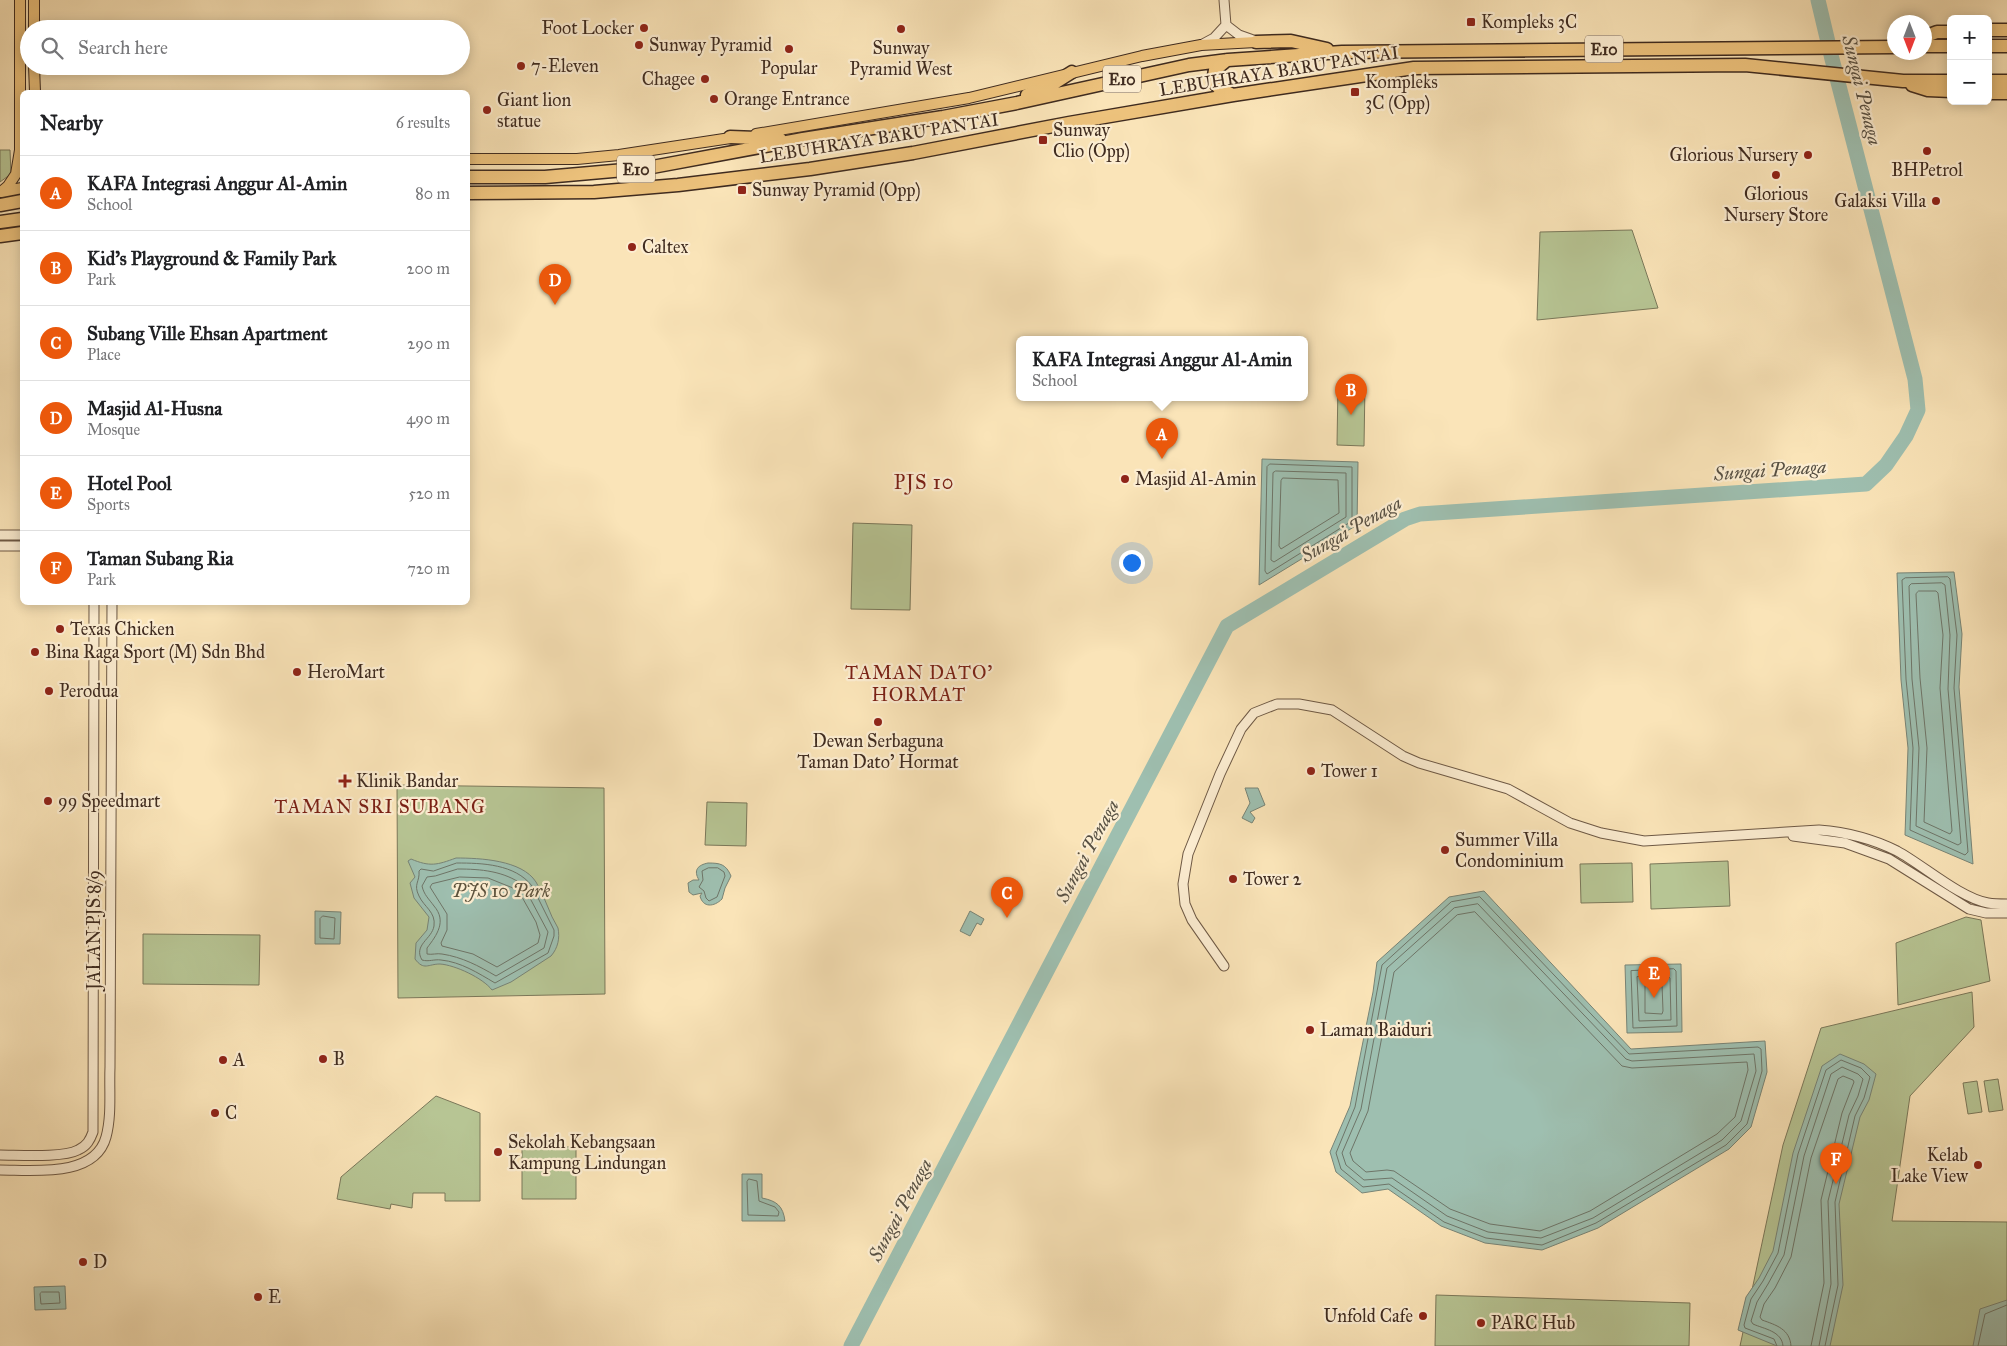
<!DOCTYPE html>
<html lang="en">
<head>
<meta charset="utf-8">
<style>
	:root { --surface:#fff; --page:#f6f6f6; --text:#202124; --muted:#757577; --line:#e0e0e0; --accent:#ea580c }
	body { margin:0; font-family:"IM FELL Great Primer",serif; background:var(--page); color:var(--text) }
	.controls { position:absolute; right:15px; top:15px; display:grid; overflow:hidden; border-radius:8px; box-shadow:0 2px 12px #0003 }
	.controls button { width:45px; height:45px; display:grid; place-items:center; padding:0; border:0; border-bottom:1px solid var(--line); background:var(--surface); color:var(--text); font:25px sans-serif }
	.compass { position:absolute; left:1887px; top:15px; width:45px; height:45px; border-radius:50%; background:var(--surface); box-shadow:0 2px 12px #0003; rotate:180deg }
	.you { position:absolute; left:1131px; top:562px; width:18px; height:18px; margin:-12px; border:4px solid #fff; border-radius:50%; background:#1a73e8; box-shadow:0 0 0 8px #1a73e833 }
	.badge { display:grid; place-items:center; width:32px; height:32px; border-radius:50%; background:var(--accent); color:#fff; font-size:16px; font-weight:700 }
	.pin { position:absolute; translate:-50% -41px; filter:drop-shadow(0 1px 2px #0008) }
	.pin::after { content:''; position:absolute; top:26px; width:18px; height:15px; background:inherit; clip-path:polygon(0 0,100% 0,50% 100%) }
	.popup { position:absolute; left:1016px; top:336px; width:292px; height:65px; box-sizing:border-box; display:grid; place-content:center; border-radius:8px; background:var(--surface); filter:drop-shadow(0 1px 4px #0005); font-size:16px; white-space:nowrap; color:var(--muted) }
	.popup b { font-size:19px; color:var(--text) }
	.popup::after { content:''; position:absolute; left:50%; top:100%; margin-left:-10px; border:10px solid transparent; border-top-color:var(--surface) }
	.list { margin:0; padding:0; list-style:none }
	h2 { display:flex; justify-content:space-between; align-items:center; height:65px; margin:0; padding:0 20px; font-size:21px }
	h2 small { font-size:16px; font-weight:400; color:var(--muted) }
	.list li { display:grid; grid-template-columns:32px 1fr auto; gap:15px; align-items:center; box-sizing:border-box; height:75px; padding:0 20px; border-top:1px solid var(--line) }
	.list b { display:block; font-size:19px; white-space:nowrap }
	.list p { margin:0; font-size:16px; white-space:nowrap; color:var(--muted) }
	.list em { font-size:16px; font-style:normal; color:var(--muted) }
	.icon { flex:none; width:28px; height:28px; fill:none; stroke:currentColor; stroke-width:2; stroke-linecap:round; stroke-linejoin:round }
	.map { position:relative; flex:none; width:2007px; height:1346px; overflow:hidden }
	.search { position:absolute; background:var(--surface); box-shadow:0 2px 12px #0003; left:20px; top:20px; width:450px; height:55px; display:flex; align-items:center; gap:12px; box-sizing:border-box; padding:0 18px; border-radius:28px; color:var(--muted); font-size:19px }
	.panel { position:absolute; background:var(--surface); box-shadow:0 2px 12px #0003; left:20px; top:90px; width:450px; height:515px; border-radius:8px }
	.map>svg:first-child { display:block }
</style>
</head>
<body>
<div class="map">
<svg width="2007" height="1346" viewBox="0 0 2007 1346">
	<rect width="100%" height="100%" fill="#fae4b8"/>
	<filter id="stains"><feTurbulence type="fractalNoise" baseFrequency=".004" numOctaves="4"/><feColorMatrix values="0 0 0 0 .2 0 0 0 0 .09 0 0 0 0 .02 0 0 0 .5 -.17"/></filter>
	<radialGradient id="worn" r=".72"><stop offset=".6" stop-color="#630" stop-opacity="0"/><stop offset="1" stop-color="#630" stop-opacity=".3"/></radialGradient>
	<path fill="#b7c594" stroke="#7b785a" d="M 0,150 L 10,150 L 11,174 L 0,182 Z
		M 1632,230 L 1658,308 L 1537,320 L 1540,232 Z
		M 1338,384 L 1365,384 L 1364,446 L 1337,445 Z
		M 853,523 L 912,525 L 910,610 L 851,609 Z
		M 397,785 L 604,788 L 605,994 L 398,998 Z
		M 707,802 L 747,803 L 746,846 L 705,845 Z
		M 1728,861 L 1730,906 L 1651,909 L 1650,864 Z
		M 1632,863 L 1633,902 L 1581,903 L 1580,864 Z
		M 1966,917 L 1981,920 L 1990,981 L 1898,1005 L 1896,943 Z
		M 143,934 L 260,935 L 259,985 L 143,984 Z
		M 1972,992 L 1974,1027 L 1910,1096 L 1892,1221 L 2007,1222 L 2007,1346 L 1740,1346 L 1783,1145 L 1821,1028 Z
		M 1998,1079 L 2003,1110 L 1989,1112 L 1984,1081 Z
		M 1977,1081 L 1982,1112 L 1968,1114 L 1963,1083 Z
		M 436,1096 L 480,1113 L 480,1201 L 445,1201 L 445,1193 L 413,1193 L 412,1208 L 391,1204 L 390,1209 L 337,1199 L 341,1177 Z
		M 522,1147 L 576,1147 L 576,1199 L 522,1199 Z
		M 1436,1295 L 1690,1303 L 1689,1346 L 1435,1346 Z"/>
	<path fill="#9ebfb0" stroke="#788476" d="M 1262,459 L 1358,462 L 1357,525 L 1259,585 Z
		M 1954,572 L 1962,634 L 1959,687 L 1973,864 L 1905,835 L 1908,748 L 1901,680 L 1897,573 Z
		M 1245,788 L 1258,788 L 1265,805 L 1250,812 L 1255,818 L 1252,823 L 1242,818 L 1250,803 Z
		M 456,858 C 480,858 522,860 536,882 C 545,896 549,914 558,928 C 560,938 558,948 551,956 L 511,982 L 492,990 C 483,978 455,965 440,964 C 428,964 424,971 415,959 L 416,943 L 427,930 L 429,917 L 414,898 L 410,883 L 415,877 L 408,861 L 411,859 C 430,867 437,865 456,858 Z
		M 708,863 C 720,863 726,864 731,876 L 725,888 L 722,899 C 714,907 703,908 700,896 L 702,893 L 693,895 L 689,892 L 688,883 L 693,880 L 699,880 C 693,870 698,865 708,863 Z
		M 1484,891 L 1631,1049 L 1765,1041 L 1767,1072 L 1751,1127 L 1729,1149 L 1598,1228 L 1542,1250 L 1485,1243 L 1441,1226 L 1388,1189 L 1362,1193 L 1336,1172 L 1330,1152 L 1350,1106 L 1373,992 L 1377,962 L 1449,897 Z
		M 315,911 L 341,912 L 340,944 L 315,944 Z
		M 970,911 L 984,919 L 981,925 L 977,923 L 970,936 L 960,931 Z
		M 1681,964 L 1682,1032 L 1627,1033 L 1625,965 Z
		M 1840,1054 L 1864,1064 L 1876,1074 L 1869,1100 L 1860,1117 L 1839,1204 L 1843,1285 L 1830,1346 L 1777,1346 L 1738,1330 L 1746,1297 L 1759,1278 L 1773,1251 L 1793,1153 L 1822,1066 Z
		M 742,1174 L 762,1174 L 762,1198 C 777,1201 783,1206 785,1221 L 742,1221 Z
		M 65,1286 L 66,1309 L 35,1310 L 34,1287 Z
		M 2007,1300 L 2007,1346 L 1973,1346 L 1980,1309 Z"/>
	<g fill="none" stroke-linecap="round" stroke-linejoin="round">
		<path stroke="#6e7568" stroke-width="1" d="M 1270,464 L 1352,467 L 1352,521 L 1267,574 L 1265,571 L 1267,467 Z
			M 1276,471 L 1346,473 L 1346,517 L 1274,562 L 1271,560 L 1273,473 Z
			M 1283,478 L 1338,480 L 1339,513 L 1281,549 L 1279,546 L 1281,481 Z
			M 1948,577 L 1950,579 L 1957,635 L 1954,688 L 1968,852 L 1965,855 L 1910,830 L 1913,748 L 1906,679 L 1902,580 L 1905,578 Z
			M 1942,583 L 1945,585 L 1950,635 L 1948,689 L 1961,843 L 1958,845 L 1916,826 L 1919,748 L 1912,679 L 1909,586 L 1911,584 Z
			M 1919,591 L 1936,591 L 1938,593 L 1943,635 L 1940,688 L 1952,831 L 1950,834 L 1924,822 L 1927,748 L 1920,678 L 1916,594 Z
			M 457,863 C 482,863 515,864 532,886 L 554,930 L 554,936 L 548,953 L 495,983 C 478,973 461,962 441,960 C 434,959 429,962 422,960 C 413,945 432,939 434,926 C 436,912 424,907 419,896 C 413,884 420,882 419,871 L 421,869 L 433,871 Z
			M 718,868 L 724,872 L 725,876 L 717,897 L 709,901 L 706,898 L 704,891 L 699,887 L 703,880 L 702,871 L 708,868 Z
			M 458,869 C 481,869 504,871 523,885 L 548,932 L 544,948 L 496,976 C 479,966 462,957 442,954 C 437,953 432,955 427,954 L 427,948 C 437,935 447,921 434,906 C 429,899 424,895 422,886 L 427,877 L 435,876 Z
			M 460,877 L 488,878 L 518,890 L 536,922 L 540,935 L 538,943 L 497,967 L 473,954 L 442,946 L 441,943 L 447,930 L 447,914 L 430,887 L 432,884 Z
			M 1480,897 L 1629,1054 L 1758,1047 L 1761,1049 L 1762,1071 L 1747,1124 L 1726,1145 L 1596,1223 L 1542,1245 L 1486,1238 L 1444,1222 L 1389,1184 L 1363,1187 L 1341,1169 L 1336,1153 L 1355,1107 L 1382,965 L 1451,902 Z
			M 1478,904 L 1626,1059 L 1632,1061 L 1754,1054 L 1756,1071 L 1741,1121 L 1722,1140 L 1593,1218 L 1541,1238 L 1488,1232 L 1447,1216 L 1392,1178 L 1364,1180 L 1346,1165 L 1342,1153 L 1361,1109 L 1387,968 L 1454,908 Z
			M 1475,912 L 1622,1066 L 1632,1068 L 1747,1062 L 1748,1070 L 1735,1117 L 1717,1134 L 1590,1211 L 1540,1231 L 1490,1224 L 1450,1209 L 1394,1171 L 1387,1170 L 1366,1172 L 1353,1161 L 1350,1153 L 1368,1111 L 1394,972 L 1457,915 Z
			M 323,916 L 335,918 L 334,939 L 320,938 L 320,919 Z
			M 1674,969 L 1676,971 L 1677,1026 L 1633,1028 L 1631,971 Z
			M 1667,975 L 1670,978 L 1671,1020 L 1639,1021 L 1637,977 Z
			M 1647,983 L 1662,984 L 1663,1011 L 1662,1014 L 1645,1013 L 1645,985 Z
			M 749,1179 L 757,1181 L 759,1201 L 775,1207 L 779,1212 L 778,1216 L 748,1215 L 747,1182 Z
			M 42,1292 L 59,1292 L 60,1303 L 41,1304 L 40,1294 Z
			M 1777,1346 L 1774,1339 L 1745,1328 L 1744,1325 L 1751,1299 L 1763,1281 L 1778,1253 L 1798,1154 L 1826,1070 L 1841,1060 L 1861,1068 L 1870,1077 L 1864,1098 L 1855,1116 L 1835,1202 L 1838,1285 L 1825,1346
			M 1783,1346 C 1782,1331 1764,1329 1753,1324 L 1751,1321 L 1757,1302 L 1768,1284 L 1784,1255 L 1804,1156 L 1831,1074 L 1842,1067 L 1858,1074 L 1863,1079 L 1858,1096 L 1849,1115 L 1828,1201 L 1831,1284 L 1819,1346
			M 1791,1346 C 1790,1329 1776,1325 1762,1320 L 1760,1317 L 1764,1304 L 1775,1288 L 1791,1257 L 1811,1158 L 1838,1079 L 1843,1076 L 1853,1080 L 1854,1082 L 1842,1113 L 1821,1200 L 1824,1283 L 1811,1346
			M 1978,1346 L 1985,1314 L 2007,1305"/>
		<path stroke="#9ebfb0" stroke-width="15" d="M 851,1346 L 1227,626 L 1405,519 L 1420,514 L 1866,484 L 1886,465 L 1906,436 L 1918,410 L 1915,379 L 1832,59 L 1818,0"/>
		<g stroke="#6e5945" stroke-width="11">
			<path id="minor" d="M 1224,0 L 1226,25 L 1239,35 L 1256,41
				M 1201,45 L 1214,38 L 1226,25
				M 0,535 L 22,535
				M 0,546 L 22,546
				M 1793,836 L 1845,843 L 1889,859 L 1969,909 L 1986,913 L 2007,913
				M 1224,966 L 1192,920 L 1185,904 L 1183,884 L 1188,854 L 1220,774 L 1241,729 L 1254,713 L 1277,704 L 1299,704 L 1332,710 L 1403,756 L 1419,763 L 1508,789 L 1570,823 L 1601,833 L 1644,841 L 1819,830 C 1845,832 1873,839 1897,851 C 1923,865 1960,898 1988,903 C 1994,904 2001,904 2007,904
				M 0,1155 C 19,1155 63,1158 78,1150 C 87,1146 90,1140 93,1132 L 94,602
				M 0,1170 C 33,1170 95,1178 106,1137 C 112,1115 109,1090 110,1067 L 112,602"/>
		</g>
		<g stroke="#3f2b1f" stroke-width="12">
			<path id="major" d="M 34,29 L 34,0
				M 34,66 L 35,92
				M 756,134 L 969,98 L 1142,56 L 1201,45 L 1256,42
				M 468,159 L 577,159 L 619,155 L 737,137
				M 1,192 L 8,186 L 16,174 L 20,150 L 20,0
				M 1,192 L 22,188"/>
		</g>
		<g stroke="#3f2b1f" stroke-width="15">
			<path id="highway" d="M 1988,30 L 2007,30
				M 1924,37 L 1937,32 L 1951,32
				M 1256,42 L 1291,41 L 1327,49
				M 1924,46 L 1951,46
				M 1988,46 L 2007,46
				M 1227,60 L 1215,70 L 1213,81 L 1219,88 L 1233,95
				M 1988,81 L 2007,81
				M 1912,85 L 1928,90 L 1951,91
				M 1988,93 L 2007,93
				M 1027,95 L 1053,84 L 1072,72
				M 730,137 L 780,139
				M 468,177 L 545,177 L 647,168 L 803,139 L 943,117 L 1017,103 L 1189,65 L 1228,60 L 1342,52 L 1894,47
				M 468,193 L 594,192 L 678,185 L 810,169 L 913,153 L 1069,123 L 1233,95 L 1414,68 L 1745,65 L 1903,81 L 1951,81
				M 0,205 L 22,201
				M 0,222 L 22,219
				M 0,236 L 22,233"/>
		</g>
		<use href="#minor" stroke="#fcedd1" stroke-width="9"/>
		<use href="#major" stroke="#edc27c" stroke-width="10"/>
		<use href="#highway" stroke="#edc27c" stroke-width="12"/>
	</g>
	<g fill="#8f2418" stroke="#fcedd1" stroke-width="2">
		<rect x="1466" y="17" width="10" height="10" rx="2.5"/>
		<circle cx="644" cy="28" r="5"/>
		<circle cx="901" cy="29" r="5"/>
		<circle cx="639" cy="45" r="5"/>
		<circle cx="789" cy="49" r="5"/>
		<circle cx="521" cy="66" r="5"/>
		<circle cx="705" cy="79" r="5"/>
		<rect x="1350" y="87" width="10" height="10" rx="2.5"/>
		<circle cx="714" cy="99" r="5"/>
		<circle cx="487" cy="110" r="5"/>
		<rect x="1038" y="135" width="10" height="10" rx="2.5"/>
		<circle cx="1927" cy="151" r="5"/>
		<circle cx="1808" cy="155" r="5"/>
		<circle cx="1776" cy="175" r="5"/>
		<rect x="737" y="185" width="10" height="10" rx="2.5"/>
		<circle cx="1936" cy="201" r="5"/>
		<circle cx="632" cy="247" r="5"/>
		<circle cx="1125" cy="479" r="5"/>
		<circle cx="60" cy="629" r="5"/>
		<circle cx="35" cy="652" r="5"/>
		<circle cx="297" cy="672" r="5"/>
		<circle cx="49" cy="691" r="5"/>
		<circle cx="878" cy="722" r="5"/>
		<circle cx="1311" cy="771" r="5"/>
		<path d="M342.5 773.5h5v5h5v5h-5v5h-5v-5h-5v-5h5z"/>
		<circle cx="48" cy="801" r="5"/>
		<circle cx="1445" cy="850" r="5"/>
		<circle cx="1233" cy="879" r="5"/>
		<circle cx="1310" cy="1030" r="5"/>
		<circle cx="323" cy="1059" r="5"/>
		<circle cx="223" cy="1060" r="5"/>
		<circle cx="215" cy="1113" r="5"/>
		<circle cx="498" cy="1152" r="5"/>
		<circle cx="1978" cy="1165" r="5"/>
		<circle cx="83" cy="1262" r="5"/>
		<circle cx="258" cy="1297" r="5"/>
		<circle cx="1423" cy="1316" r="5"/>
		<circle cx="1481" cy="1323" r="5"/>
	</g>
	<g text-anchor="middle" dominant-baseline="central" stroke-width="4.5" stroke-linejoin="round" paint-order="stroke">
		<g fill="#fcedd1" stroke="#786554" stroke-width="1">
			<rect x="1585" y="35.5" width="38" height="27" rx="4"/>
			<rect x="1103" y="65.5" width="38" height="27" rx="4"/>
			<rect x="617" y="155.5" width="38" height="27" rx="4"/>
		</g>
		<g font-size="16" font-weight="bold" fill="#3f2b1f">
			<text x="1604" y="49">E10</text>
			<text x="1122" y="79">E10</text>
			<text x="636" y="169">E10</text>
		</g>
		<g font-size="18" fill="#3f2b1f" stroke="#fcedd1" text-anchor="start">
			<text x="1481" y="22">Kompleks 3C</text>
			<text x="634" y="28" text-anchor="end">Foot Locker</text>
			<text x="649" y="45">Sunway Pyramid</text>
			<text x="901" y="48" text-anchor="middle">Sunway<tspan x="901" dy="21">Pyramid West</tspan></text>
			<text x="531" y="66">7-Eleven</text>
			<text x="789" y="68" text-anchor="middle">Popular</text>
			<text x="695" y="79" text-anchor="end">Chagee</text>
			<text x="1365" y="82">Kompleks<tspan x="1365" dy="21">3C (Opp)</tspan></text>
			<text x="724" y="99">Orange Entrance</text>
			<text x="497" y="100">Giant lion<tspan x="497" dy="21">statue</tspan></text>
			<text x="1053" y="130">Sunway<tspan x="1053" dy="21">Clio (Opp)</tspan></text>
			<text x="1798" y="155" text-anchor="end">Glorious Nursery</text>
			<text x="1927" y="170" text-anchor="middle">BHPetrol</text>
			<text x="752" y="190">Sunway Pyramid (Opp)</text>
			<text x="1776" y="194" text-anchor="middle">Glorious<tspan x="1776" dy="21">Nursery Store</tspan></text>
			<text x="1926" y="201" text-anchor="end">Galaksi Villa</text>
			<text x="642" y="247">Caltex</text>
			<text x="1135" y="479">Masjid Al-Amin</text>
			<text x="70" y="629">Texas Chicken</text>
			<text x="45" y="652">Bina Raga Sport (M) Sdn Bhd</text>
			<text x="307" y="672">HeroMart</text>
			<text x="59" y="691">Perodua</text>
			<text x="878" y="741" text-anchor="middle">Dewan Serbaguna<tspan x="878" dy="21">Taman Dato' Hormat</tspan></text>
			<text x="1321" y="771">Tower 1</text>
			<text x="356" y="781">Klinik Bandar</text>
			<text x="58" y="801">99 Speedmart</text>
			<text x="1455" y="840">Summer Villa<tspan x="1455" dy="21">Condominium</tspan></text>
			<text x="1243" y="879">Tower 2</text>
			<text x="1320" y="1030">Laman Baiduri</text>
			<text x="333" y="1059">B</text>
			<text x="233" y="1060">A</text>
			<text x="225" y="1113">C</text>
			<text x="508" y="1142">Sekolah Kebangsaan<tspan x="508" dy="21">Kampung Lindungan</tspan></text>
			<text x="1968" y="1155" text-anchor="end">Kelab<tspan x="1968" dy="21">Lake View</tspan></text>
			<text x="93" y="1262">D</text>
			<text x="268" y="1297">E</text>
			<text x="1413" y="1316" text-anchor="end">Unfold Cafe</text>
			<text x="1491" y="1323">PARC Hub</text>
		</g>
		<g font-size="18" fill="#3f2b1f" stroke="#fcedd1">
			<text transform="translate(1279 71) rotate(-9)">LEBUHRAYA BARU PANTAI</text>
			<text transform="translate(879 138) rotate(-9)">LEBUHRAYA BARU PANTAI</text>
			<text transform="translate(94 930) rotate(-90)">JALAN PJS 8/9</text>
		</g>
		<g font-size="18" font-style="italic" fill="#5d523c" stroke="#fcedd1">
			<text x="501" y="891">PJS 10 Park</text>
		</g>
		<g font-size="19" font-style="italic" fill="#575043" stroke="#fcedd1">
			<text transform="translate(1862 90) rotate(76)">Sungai Penaga</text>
			<text transform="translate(1770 470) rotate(-4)">Sungai Penaga</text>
			<text transform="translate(1351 529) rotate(-30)">Sungai Penaga</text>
			<text transform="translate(1087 851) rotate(-62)">Sungai Penaga</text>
			<text transform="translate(900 1210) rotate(-62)">Sungai Penaga</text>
		</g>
		<g font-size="19" letter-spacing="1" fill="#7a1f14" stroke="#fcedd1">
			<text x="919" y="672">TAMAN DATO'<tspan x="919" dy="22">HORMAT</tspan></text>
			<text x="380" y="806">TAMAN SRI SUBANG</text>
		</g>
		<g font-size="20" letter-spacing="1" fill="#7a1f14" stroke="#fcedd1">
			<text x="924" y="482">PJS 10</text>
		</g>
	</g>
	<rect width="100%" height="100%" filter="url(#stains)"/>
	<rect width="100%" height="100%" fill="url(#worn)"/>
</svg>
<div class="controls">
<button>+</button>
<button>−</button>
</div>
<svg class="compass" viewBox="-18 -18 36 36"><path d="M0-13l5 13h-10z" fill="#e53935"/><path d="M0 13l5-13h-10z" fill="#757577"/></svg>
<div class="you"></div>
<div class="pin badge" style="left:1162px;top:459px">A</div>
<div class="popup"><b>KAFA Integrasi Anggur Al-Amin</b>School</div>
<div class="pin badge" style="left:1351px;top:415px">B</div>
<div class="pin badge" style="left:1007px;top:918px">C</div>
<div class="pin badge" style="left:555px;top:305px">D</div>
<div class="pin badge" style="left:1654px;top:998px">E</div>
<div class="pin badge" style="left:1836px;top:1184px">F</div>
<div class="search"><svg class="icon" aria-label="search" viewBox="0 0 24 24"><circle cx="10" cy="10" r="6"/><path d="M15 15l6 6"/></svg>Search here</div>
<section class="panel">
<h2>Nearby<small>6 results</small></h2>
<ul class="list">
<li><span class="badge">A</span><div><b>KAFA Integrasi Anggur Al-Amin</b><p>School</p></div><em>80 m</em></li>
<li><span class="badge">B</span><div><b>Kid's Playground &amp; Family Park</b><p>Park</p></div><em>200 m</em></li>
<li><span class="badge">C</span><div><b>Subang Ville Ehsan Apartment</b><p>Place</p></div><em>290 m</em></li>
<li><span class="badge">D</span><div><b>Masjid Al-Husna</b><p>Mosque</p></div><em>490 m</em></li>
<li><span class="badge">E</span><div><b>Hotel Pool</b><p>Sports</p></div><em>520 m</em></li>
<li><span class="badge">F</span><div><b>Taman Subang Ria</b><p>Park</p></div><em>720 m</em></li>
</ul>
</section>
</div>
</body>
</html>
